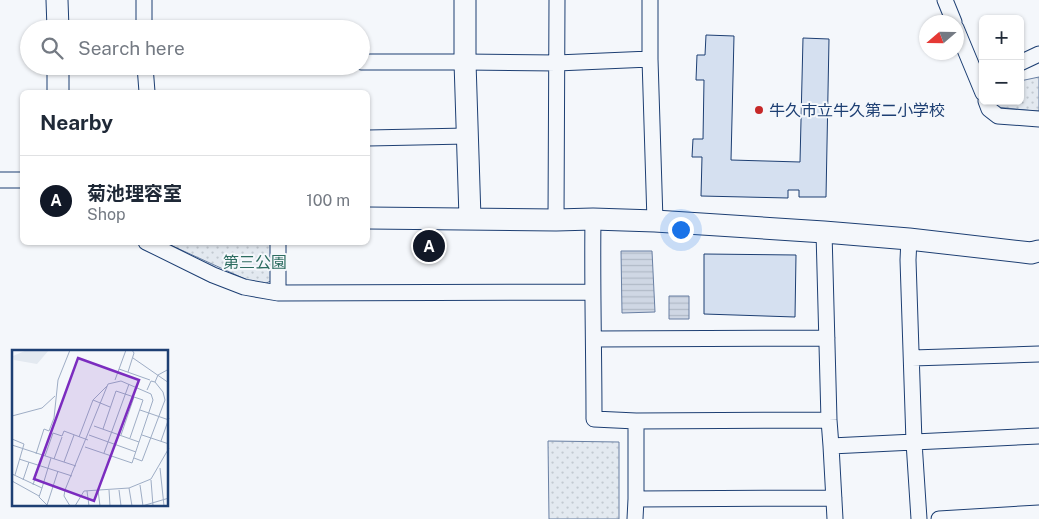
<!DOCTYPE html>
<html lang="en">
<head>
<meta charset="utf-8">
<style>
	:root { --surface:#fff; --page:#f6f6f7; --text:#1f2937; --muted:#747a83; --line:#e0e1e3; --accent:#111827 }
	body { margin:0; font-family:"Public Sans","Noto Sans JP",sans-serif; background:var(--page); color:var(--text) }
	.controls { position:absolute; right:15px; top:15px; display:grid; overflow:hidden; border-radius:8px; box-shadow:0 1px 4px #0004 }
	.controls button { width:45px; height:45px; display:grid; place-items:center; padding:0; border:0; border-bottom:1px solid var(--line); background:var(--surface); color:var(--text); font:25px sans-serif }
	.compass { position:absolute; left:919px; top:15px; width:45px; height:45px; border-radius:50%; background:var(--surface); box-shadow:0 1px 4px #0004; rotate:250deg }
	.you { position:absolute; left:680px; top:229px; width:18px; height:18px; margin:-12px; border:4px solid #fff; border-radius:50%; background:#1a73e8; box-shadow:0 0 0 8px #1a73e833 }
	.badge { display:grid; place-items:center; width:32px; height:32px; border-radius:50%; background:var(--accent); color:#fff; font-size:16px; font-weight:700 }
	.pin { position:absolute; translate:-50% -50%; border:2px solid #fff; box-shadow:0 1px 5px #0006 }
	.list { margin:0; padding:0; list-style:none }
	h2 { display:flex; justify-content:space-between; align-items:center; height:65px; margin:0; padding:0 20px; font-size:21px }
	h2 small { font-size:16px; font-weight:400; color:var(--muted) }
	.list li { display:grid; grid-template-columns:32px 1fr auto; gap:15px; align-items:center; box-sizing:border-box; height:90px; padding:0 20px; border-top:1px solid var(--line) }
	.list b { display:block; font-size:19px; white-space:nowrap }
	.list p { margin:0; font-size:16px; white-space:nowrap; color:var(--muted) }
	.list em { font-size:16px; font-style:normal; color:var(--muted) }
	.icon { flex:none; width:28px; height:28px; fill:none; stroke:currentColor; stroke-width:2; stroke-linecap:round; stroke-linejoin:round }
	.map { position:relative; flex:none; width:1039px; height:519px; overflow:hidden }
	.search { position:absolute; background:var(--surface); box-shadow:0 1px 4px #0004; left:20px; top:20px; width:350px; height:55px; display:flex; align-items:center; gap:12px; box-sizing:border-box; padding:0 18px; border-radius:28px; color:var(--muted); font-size:19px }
	.panel { position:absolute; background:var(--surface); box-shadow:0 1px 4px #0004; left:20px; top:90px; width:350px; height:155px; border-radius:8px }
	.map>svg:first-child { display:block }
</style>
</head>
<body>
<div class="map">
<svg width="1039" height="519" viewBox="0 0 1039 519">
	<defs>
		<pattern id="park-dots" width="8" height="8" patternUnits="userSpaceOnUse" patternTransform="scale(1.25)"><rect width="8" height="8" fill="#e3e9f0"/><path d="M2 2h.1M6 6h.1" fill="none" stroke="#c2c9d1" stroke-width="1.8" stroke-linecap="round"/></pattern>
		<pattern id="water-rules" width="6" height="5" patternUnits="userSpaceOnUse" patternTransform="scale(1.25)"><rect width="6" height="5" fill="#cfd7e4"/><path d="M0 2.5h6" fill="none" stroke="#b1bac7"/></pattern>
	</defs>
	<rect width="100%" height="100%" fill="#f4f7fb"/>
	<path fill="url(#park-dots)" stroke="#687fa3" d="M 1039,77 L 1039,111 L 1034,111 L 997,107 L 994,101 L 1020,101 L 1020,81 Z
		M 166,243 L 275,243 L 275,279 L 264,284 L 256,284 Z
		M 548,441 L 619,442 L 619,519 L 549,519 Z"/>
	<path fill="url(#water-rules)" stroke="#687fa3" d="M 621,251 L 652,251 L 655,312 L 622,313 Z
		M 669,296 L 689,296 L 689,319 L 669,319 Z"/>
	<path fill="#d5e0f0" stroke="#1d3f73" d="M 706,35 L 734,36 L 731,160 L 800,162 L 803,38 L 829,39 L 826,197 L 799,197 L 799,190 L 788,190 L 788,198 L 701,196 L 702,157 L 692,157 L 693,139 L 703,139 L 704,80 L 696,80 L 697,55 L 705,55 Z
		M 704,254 L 796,255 L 795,317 L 704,314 Z"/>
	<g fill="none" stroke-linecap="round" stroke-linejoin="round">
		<g stroke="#1d3f73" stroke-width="17">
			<path id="street" d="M 144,0 L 144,29
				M 650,0 L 650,59 L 655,221
				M 945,0 L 954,22
				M 956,28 L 983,93
				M 361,62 L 465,62 L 557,63 L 650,59
				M 1020,63 L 1039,54
				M 145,66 L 147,92
				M 986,101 L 989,109 L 998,116 L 1039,119
				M 368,138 L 467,136
				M 0,180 L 22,180
				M 593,219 C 592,286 594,352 594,419 L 636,421 L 636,499 L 834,498
				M 556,220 L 557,0
				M 824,232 L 829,420 L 831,446 L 835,519
				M 909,239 L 908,260 L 914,442 L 919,519
				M 146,242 L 213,275 L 244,287 L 278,293
				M 278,242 L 278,293 L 592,292
				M 594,339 L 827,338
				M 912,358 L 1039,354
				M 636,421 L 829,420
				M 831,446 L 1039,436
				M 635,519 L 636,499
				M 939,519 L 1039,513"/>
		</g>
		<g stroke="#1d3f73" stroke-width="23">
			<path id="secondary" d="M 57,0 L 58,29
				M 465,0 L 465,62 L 470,218
				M 58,92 L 58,66
				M 368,218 L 556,220 L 593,219 L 655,221 L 824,232 L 909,239 L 1031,253 L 1039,251"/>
		</g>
		<use href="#street" stroke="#f4f7fb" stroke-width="15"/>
		<use href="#secondary" stroke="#f4f7fb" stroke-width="21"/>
	</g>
	<circle fill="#c62828" stroke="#f4f7fb" stroke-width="2" cx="759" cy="110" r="5"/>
	<g text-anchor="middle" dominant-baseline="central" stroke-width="4" stroke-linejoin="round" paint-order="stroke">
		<g font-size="16" fill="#1d3f73" stroke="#f4f7fb" text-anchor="start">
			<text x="769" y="110">牛久市立牛久第二小学校</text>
		</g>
		<g font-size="16" fill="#2c6c60" stroke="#f4f7fb">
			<text x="255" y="262">第三公園</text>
		</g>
	</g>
	<g transform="translate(12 350)">
		<rect width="156" height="156" fill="#f4f7fb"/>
		<path d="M 15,0 L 37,0 L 25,14 L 2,10 L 1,6 Z" fill="#e3e9f0"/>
		<path fill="none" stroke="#9eadc5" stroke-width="1" d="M 121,8 L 157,33M 107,19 L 138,30M 116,22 L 122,3 L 120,0M 103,30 L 114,0M 135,40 L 139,31 L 143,32 L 146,25 L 157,19M 81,50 L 95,36M 128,60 L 157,70M 0,66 L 30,58 L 43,46M 82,76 L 127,92M 91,79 L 104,41 L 131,50 L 118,88M 37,81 L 42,68 L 46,30 L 58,0M 77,85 L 124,102M 109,85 L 122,47M 130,85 L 157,94M 67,87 L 81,50 L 98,57M 0,89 L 12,94 L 3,125M 149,91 L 157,68M 0,95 L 64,116M 92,103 L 117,34M 24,104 L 32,79 L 37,81M 33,106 L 41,83 L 50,86 L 52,81 L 76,90M 122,108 L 130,111 L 153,50 L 151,42 L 143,32M 7,109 L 60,126M 42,109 L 50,87M 52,112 L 62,85M 148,118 L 152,156M 0,124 L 30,138 L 27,147 L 35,155 L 46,121M 11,130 L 17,112M 139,130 L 141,156M 0,131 L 27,146M 21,135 L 27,115M 128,135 L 131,156M 30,138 L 39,108M 117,138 L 120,156M 86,140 L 88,156M 97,140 L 98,156M 107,140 L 109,156M 75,141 L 77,156M 58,156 L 52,146 L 53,140 L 96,34 L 109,31 L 139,44 L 141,50 L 120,113 L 73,97M 63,156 L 72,141 L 117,138 L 139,129 L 157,98M 130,156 L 157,148"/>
		<path fill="#7b2cbf" fill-opacity="0.15" stroke="#7b2cbf" stroke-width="2.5" d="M 66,8 L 127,30 L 82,151 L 22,129 Z"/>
		<rect width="156" height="156" fill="none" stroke="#1d3f73" stroke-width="2.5"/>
	</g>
</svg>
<div class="controls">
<button>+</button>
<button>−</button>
</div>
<svg class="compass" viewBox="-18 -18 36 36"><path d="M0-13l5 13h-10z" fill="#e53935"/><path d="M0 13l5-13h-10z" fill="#747a83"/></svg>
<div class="you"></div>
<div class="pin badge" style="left:429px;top:246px">A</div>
<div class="search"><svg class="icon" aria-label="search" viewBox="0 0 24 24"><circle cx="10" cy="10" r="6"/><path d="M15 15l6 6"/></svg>Search here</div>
<section class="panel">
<h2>Nearby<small></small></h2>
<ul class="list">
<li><span class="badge">A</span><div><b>菊池理容室</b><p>Shop</p></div><em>100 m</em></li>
</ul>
</section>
</div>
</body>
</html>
